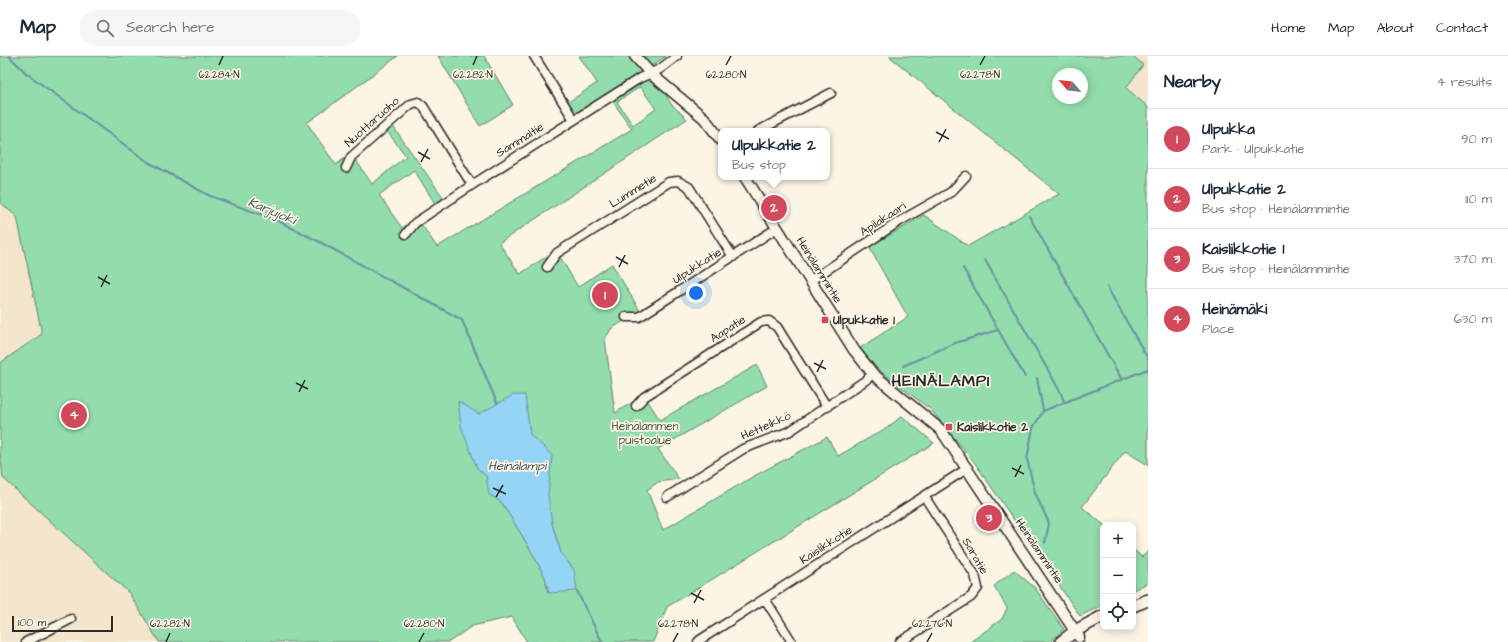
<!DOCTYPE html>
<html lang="en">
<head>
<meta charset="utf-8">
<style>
	:root { --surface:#fff; --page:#f6f6f7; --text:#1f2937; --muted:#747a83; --line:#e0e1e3; --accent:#d1495b }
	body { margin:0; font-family:"Architects Daughter",sans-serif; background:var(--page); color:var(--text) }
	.controls { position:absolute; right:12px; bottom:12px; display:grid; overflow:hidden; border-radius:8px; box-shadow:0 2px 10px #0003 }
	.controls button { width:36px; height:36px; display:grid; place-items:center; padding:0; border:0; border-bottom:1px solid var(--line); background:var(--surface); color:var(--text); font:20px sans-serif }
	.compass { position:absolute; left:1052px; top:12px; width:36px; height:36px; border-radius:50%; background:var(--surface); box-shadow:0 2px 10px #0003; rotate:298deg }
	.scale { position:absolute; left:12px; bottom:10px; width:101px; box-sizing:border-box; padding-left:4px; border:2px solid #2b2b2b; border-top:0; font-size:11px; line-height:14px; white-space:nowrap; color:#2b2b2b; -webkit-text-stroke:3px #fcf5e5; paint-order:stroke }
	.you { position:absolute; left:696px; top:237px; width:14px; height:14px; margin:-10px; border:3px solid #fff; border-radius:50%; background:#1a73e8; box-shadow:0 0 0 6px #1a73e833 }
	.badge { display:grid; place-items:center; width:26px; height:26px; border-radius:50%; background:var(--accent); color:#fff; font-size:13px; font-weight:700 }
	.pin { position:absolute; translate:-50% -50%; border:2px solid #fff; box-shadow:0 1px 4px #0006 }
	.popup { position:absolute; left:718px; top:72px; width:112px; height:52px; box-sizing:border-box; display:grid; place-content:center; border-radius:8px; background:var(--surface); filter:drop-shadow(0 1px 3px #0005); font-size:13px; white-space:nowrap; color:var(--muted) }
	.popup b { font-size:15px; color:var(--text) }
	.popup::after { content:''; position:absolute; left:50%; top:100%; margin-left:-8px; border:8px solid transparent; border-top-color:var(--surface) }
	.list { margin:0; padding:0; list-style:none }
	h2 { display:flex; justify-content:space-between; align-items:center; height:52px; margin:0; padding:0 16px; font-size:17px }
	h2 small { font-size:13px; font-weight:400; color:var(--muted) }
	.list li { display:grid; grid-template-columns:26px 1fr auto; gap:12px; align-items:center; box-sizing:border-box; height:60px; padding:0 16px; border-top:1px solid var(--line) }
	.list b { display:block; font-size:15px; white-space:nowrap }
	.list p { margin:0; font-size:13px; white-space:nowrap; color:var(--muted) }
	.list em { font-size:13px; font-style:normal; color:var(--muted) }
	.icon { flex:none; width:22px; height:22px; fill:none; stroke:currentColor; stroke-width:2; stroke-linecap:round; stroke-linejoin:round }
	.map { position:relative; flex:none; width:1148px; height:586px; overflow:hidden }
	header { display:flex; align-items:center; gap:24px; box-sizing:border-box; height:56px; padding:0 20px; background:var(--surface); border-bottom:1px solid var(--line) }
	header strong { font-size:19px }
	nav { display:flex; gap:22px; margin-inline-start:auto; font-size:14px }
	.search { width:280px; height:36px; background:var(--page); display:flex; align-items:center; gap:10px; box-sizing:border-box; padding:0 14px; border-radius:16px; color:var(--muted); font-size:15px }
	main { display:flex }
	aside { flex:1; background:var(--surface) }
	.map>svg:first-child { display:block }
</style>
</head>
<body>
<header>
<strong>Map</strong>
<div class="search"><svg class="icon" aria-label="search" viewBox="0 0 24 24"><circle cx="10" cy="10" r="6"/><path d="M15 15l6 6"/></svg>Search here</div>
<nav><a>Home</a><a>Map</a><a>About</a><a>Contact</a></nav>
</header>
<main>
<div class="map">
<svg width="1148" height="586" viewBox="0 0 1148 586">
	<rect width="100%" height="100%" fill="#fcf5e5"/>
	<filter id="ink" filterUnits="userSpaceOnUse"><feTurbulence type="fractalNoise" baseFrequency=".025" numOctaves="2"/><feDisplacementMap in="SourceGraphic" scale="8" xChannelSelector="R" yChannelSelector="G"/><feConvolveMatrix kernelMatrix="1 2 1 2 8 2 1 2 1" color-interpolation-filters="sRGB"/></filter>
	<g filter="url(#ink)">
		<path fill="#f4e5cd" d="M 1133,0 L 1148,0 L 1148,51 L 1126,33 L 1143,9 Z
			M 0,146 L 17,161 L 42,278 L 0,307 Z
			M 0,397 L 3,422 L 129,537 L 159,586 L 0,586 Z"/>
		<path fill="#93dcab" stroke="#5f846b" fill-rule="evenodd" d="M 0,0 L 398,0 L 307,67 L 336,109 L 351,97 L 372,128 L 406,100 L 386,74 L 392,69 L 445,144 L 436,149 L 414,114 L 379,139 L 402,172 L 417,162 L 437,191 L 632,73 L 609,40 L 577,61 L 567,47 L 597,27 L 579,0 L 666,0 L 650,11 L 671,48 L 687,63 L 499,187 L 520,218 L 556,194 L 578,231 L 612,208 L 640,255 L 611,273 L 605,283 L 615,357 L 644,339 L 660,364 L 757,309 L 767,330 L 658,393 L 679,423 L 658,426 L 647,434 L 663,474 L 754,420 L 827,381 L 838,400 L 888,371 L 902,360 L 934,387 L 667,551 L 653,586 L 527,586 L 512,561 L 472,570 L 449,586 L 159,586 L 129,537 L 3,422 L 0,397 L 0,307 L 42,278 L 17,161 L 0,146 ZM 640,31 L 656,53 L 633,69 L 617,46 ZM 489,438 L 552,468 L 561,497 L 574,514 L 548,537 L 545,521 L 529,491 L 502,447 Z
			M 438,0 L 484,0 L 513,49 L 480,70 Z
			M 889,0 L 1133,0 L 1143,9 L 1126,32 L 1148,51 L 1148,409 L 1125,395 L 1082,451 L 1104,469 L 1103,549 L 1080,560 L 972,403 L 931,354 L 875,311 L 860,292 L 908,261 L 869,191 L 924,159 L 968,190 L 1059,138 ZM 1058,18 L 1082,18 L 1082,42 L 1058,42 Z
			M 1133,493 L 1142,501 L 1148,495 L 1148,527 L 1133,534 Z
			M 1014,514 L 1035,532 L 1064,573 L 1050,586 L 970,586 L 1002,563 L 1007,552 L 994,530 Z"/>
		<path fill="#94d4f5" stroke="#6a90a4" d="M 513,339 L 525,339 L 530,379 L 544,391 L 552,400 L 548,438 L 552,468 L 561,497 L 574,514 L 577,535 L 549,537 L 545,521 L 529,491 L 502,447 L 489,438 L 486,420 L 477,412 L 461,370 L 458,345 L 479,358 Z"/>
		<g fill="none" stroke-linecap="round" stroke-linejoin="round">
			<path stroke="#6a90a4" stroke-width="2" d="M 9,0 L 26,17 L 148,106 L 210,140 L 276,164 L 318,185 L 462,264 L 497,347
				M 1029,160 L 1122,324
				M 985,204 L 1061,337 L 1064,346
				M 963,212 L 1025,321
				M 1107,231 L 1148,303
				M 903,310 L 955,287 L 998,274
				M 1037,322 L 1043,355
				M 1045,487 L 1049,467 L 1035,437 L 1027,403 L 1033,372 L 1043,355 L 1148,313
				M 577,535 L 602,586"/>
			<g stroke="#2b2b2b" stroke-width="11">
				<path id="minor" d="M 534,0 L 574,64
					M 758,75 L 831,37
					M 346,112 L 351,101 L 411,48 L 418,46 L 423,50 L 472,129
					M 406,178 L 415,167 L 472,129 L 640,22 L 660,13 L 677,0
					M 547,211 L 557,197 L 669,126 L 678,125 L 689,131 L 733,201
					M 810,225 L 900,165 L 951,136 L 966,120
					M 626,261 L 639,261 L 653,252 L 777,172
					M 636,350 L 644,341 L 761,266 L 769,265 L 777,271 L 827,351
					M 667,441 L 743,393 L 790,375 L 866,324 L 873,318
					M 765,543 L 792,586
					M 26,586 L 71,563
					M 698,586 L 700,584 L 968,412
					M 900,586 L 971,541 L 978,532 L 975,519 L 924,440"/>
			</g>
			<g stroke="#2b2b2b" stroke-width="13">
				<path id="tertiary" d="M 635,0 L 651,18 L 704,62 L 721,84
					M 745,121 L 854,294 L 873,318 L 941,374 L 1079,581"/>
			</g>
			<g stroke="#2b2b2b" stroke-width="14">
				<path id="secondary" d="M 1133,550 L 1148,544
					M 1061,586 L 1075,575 L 1103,560"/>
			</g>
			<use href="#minor" stroke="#fcf5e5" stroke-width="8"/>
			<use href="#tertiary" stroke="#fcf5e5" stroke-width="10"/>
			<use href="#secondary" stroke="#fcf5e5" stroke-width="11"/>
		</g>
	</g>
	<path fill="none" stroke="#2b2b2b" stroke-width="1.5" d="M 219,9 L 223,0M 473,9 L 477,0M 726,9 L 731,0M 980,9 L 985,0M 936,76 L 949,83M 939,86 L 946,73M 418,96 L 430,103M 421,106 L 428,93M 616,201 L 628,208M 619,211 L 625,199M 98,221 L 110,228M 101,231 L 107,219M 814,307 L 826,313M 817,316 L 823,304M 296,327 L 308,333M 299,336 L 305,324M 1012,412 L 1024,418M 1015,421 L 1021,409M 493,432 L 506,438M 496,441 L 503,429M 691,537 L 704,544M 694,547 L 701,534M 166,586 L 170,577M 419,586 L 424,577M 673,586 L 678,577M 927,586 L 932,577"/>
	<g fill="#d1495b" stroke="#fcf5e5" stroke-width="1.5">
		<rect x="821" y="260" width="8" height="8" rx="2"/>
		<rect x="945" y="367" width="8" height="8" rx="2"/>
	</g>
	<g text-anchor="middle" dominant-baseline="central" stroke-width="3.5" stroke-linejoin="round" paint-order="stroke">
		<g font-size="12" fill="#2b2b2b" stroke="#fcf5e5">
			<text transform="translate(372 66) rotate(-42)">Nuottaruoho</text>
			<text transform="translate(520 84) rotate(-32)">Sammaltie</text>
			<text transform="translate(633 135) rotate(-32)">Lummetie</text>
			<text transform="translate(883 163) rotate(-33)">Apilakaari</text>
			<text transform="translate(697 210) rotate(-33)">Ulpukkatie</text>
			<text transform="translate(819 214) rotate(58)">Heinälammintie</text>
			<text transform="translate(728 273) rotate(-33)">Aapatie</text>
			<text transform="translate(766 370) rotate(-24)">Hetteikkö</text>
			<text transform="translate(826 489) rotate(-33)">Kaislikkotie</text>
			<text transform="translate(1039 495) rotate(56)">Heinälammintie</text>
			<text transform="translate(975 500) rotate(60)">Saratie</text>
		</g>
		<g font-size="12" font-weight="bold" fill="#2b2b2b" stroke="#fcf5e5" text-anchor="start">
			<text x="833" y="264">Ulpukkatie 1</text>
			<text x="957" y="371">Kaislikkotie 2</text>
		</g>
		<g font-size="12" fill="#45574b" stroke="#fcf5e5">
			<text x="645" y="370">Heinälammen<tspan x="645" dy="14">puistoalue</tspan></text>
		</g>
		<g font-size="13" font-style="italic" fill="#45555e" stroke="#fcf5e5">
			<text transform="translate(272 155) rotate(23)">Karjujoki</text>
			<text x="517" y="410">Heinälampi</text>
		</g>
		<g font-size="16" font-weight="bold" letter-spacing="1" fill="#2b2b2b" stroke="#fcf5e5">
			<text x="941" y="325">HEINÄLAMPI</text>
		</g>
	</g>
	<g font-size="10" text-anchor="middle" fill="#2b2b2b" stroke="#fcf5e5" stroke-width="3.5" stroke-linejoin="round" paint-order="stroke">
		<text x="219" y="22">62.284°N</text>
		<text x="473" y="22">62.282°N</text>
		<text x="726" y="22">62.280°N</text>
		<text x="980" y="22">62.278°N</text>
		<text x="170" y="571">62.282°N</text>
		<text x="424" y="571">62.280°N</text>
		<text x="678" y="571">62.278°N</text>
		<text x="932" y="571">62.276°N</text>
	</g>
</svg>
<div class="controls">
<button>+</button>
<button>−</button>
<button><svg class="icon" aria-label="locate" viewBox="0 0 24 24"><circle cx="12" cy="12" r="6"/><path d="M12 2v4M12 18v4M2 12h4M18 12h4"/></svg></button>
</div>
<svg class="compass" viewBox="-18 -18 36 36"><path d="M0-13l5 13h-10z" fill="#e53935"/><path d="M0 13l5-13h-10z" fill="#747a83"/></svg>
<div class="scale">100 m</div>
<div class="you"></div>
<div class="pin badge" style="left:605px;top:239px">1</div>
<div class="pin badge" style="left:774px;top:152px">2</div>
<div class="popup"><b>Ulpukkatie 2</b>Bus stop</div>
<div class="pin badge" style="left:989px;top:462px">3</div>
<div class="pin badge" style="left:74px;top:359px">4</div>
</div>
<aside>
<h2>Nearby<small>4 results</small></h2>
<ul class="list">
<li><span class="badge">1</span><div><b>Ulpukka</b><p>Park · Ulpukkatie</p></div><em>90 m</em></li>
<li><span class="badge">2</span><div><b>Ulpukkatie 2</b><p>Bus stop · Heinälammintie</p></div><em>110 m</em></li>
<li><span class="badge">3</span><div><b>Kaislikkotie 1</b><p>Bus stop · Heinälammintie</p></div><em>370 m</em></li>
<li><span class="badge">4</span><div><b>Heinämäki</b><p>Place</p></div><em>630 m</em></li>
</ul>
</aside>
</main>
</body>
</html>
